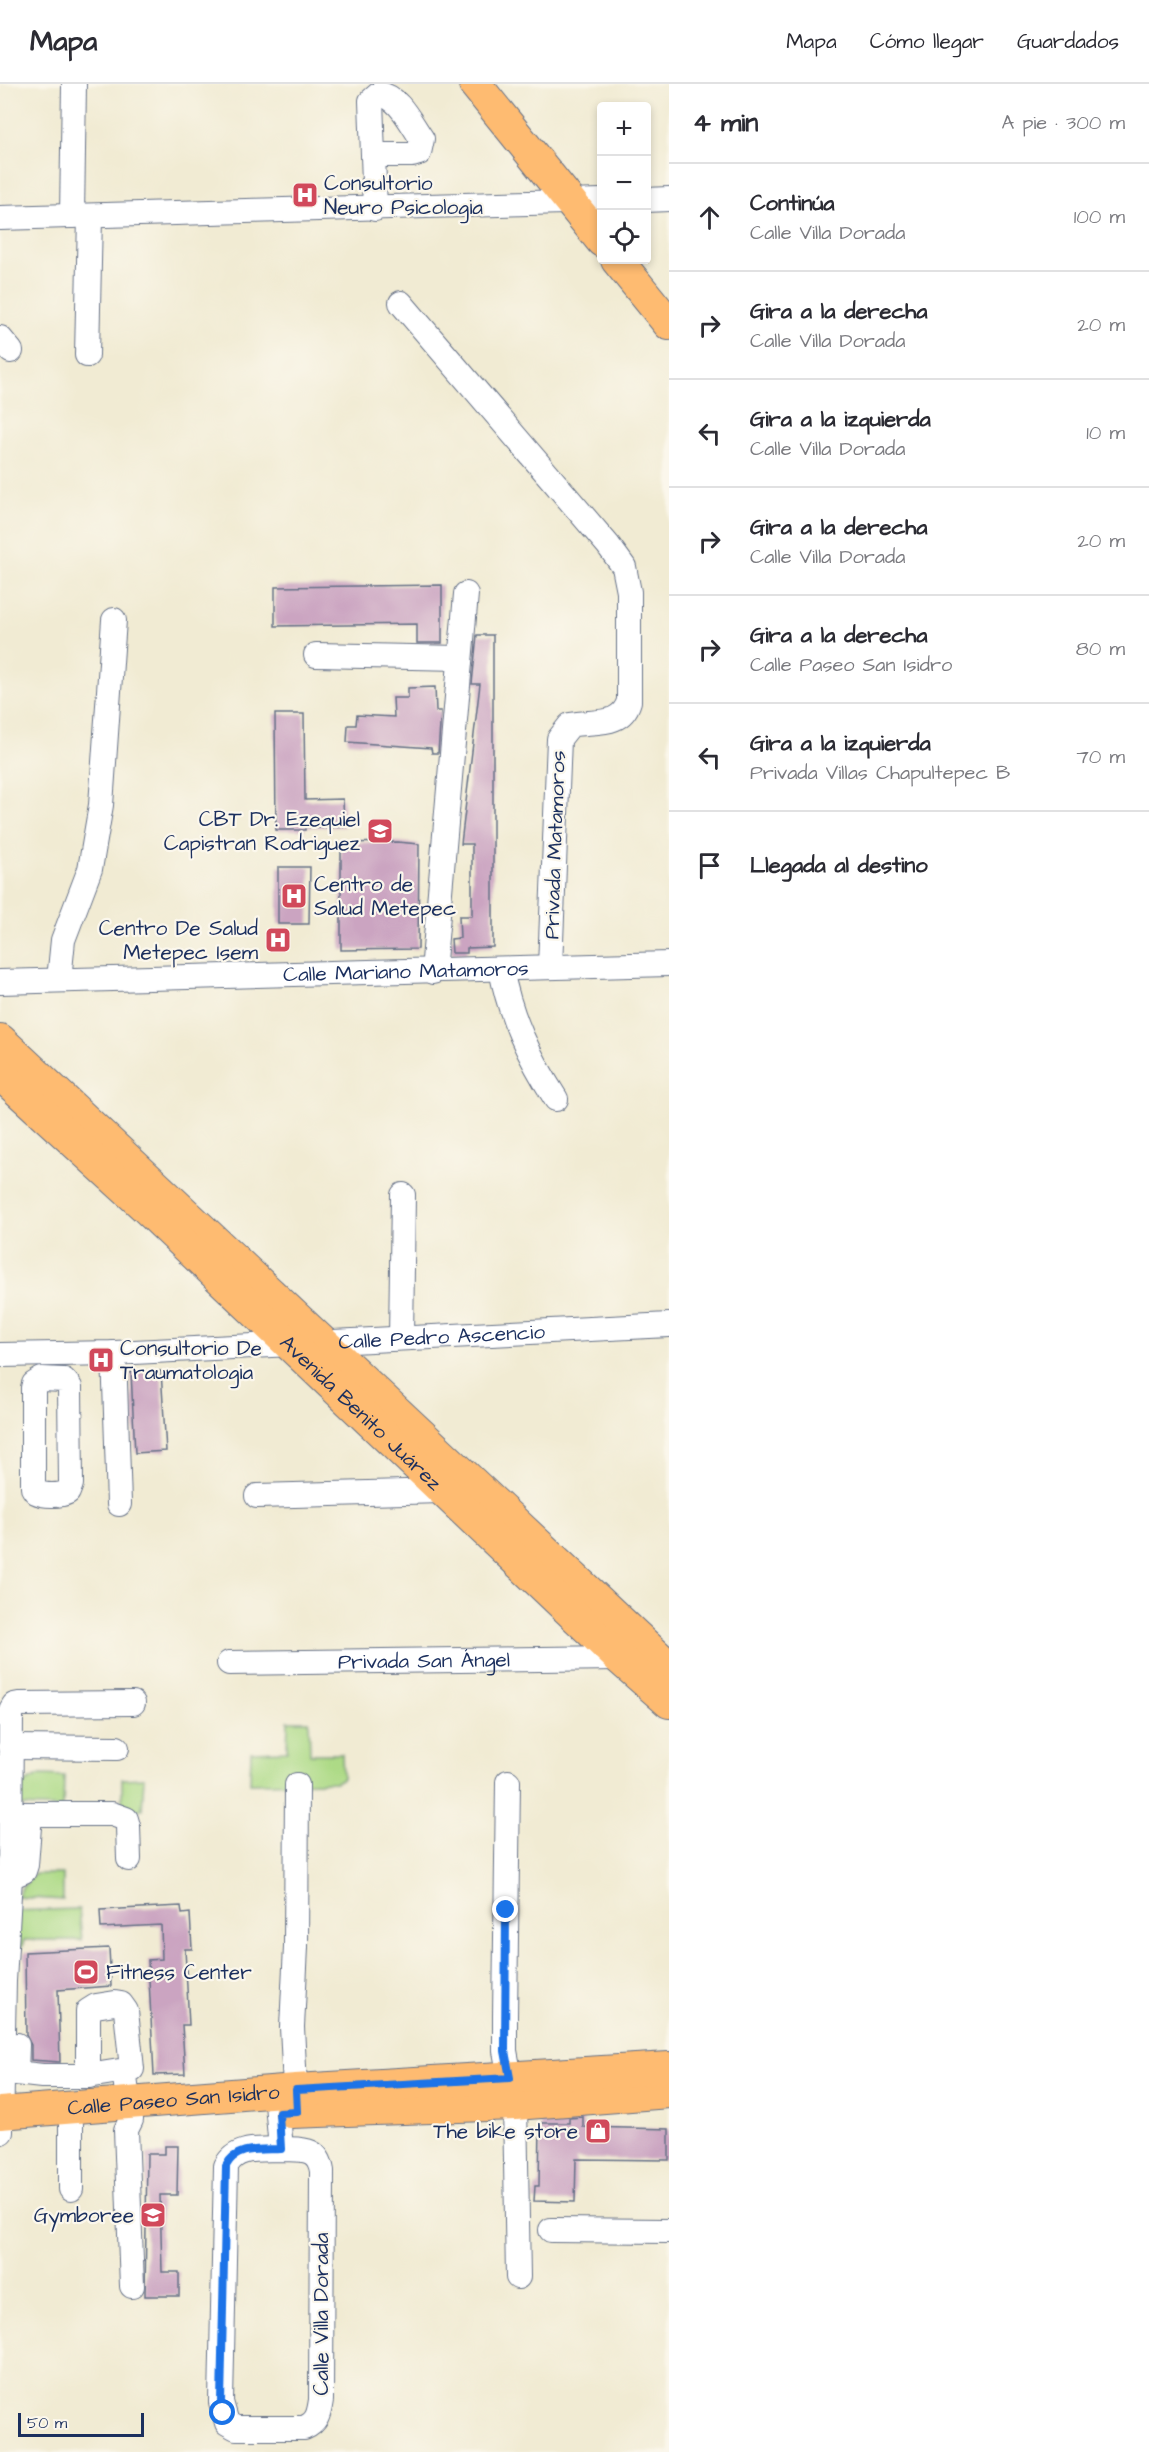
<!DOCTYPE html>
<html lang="es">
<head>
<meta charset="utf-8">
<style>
	:root { --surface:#fff; --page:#f2f2f3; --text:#2b2b33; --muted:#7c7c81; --line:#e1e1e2 }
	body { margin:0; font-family:"Architects Daughter",sans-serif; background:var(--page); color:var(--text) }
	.controls { position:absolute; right:18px; top:18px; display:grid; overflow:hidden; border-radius:6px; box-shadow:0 3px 9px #0003 }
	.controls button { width:54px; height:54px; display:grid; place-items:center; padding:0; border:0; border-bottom:2px solid var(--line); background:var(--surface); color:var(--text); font:30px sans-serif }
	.scale { position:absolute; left:18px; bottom:15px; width:126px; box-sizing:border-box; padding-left:6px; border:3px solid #1b2f5e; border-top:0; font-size:16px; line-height:21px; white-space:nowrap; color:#1b2f5e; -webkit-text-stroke:4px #fbf7ec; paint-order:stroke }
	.stop { position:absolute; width:18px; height:18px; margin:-14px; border:4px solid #1a73e8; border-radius:50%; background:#fff }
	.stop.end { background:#1a73e8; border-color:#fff; box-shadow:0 2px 6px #0008 }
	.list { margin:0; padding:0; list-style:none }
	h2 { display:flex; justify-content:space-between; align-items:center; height:78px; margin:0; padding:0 24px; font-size:26px }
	h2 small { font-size:20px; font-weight:400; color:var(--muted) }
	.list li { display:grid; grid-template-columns:39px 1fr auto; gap:18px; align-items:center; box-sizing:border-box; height:108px; padding:0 24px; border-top:2px solid var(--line) }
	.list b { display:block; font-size:22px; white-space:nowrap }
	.list p { margin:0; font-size:20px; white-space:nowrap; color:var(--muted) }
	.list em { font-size:20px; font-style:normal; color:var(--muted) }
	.icon { flex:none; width:33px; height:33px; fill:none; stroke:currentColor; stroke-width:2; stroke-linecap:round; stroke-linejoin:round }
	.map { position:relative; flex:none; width:669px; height:2368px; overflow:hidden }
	header { display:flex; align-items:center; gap:36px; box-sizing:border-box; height:84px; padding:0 30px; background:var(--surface); border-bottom:2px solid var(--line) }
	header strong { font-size:28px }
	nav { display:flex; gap:33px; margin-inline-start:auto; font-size:21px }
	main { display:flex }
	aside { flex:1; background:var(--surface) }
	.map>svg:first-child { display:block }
</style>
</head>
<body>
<header>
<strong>Mapa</strong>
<nav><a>Mapa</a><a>Cómo llegar</a><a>Guardados</a></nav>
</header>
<main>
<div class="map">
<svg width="669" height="2368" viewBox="0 0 669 2368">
	<rect width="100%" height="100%" fill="#fbf7ec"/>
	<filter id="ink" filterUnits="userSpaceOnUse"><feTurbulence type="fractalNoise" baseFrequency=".0167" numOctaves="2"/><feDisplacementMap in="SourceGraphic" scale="12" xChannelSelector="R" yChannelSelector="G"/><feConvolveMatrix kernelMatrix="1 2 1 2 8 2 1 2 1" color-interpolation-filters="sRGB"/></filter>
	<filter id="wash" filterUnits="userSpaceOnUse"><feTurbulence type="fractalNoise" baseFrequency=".008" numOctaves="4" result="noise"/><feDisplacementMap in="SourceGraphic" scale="24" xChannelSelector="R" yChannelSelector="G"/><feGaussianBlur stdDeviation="1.35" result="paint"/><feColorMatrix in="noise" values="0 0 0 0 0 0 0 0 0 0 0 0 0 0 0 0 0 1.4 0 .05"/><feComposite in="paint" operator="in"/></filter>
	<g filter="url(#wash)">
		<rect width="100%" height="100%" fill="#f1ebd3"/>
		<path fill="#adda86" stroke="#648472" stroke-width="1.5" d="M 288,1637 L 309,1637 L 310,1670 L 342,1670 L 343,1694 L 336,1698 L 250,1699 L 251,1668 L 287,1667 Z
			M 41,1691 L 64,1692 L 63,1724 L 20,1722 C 20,1700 21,1700 41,1691 Z
			M 144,1694 L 142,1726 L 122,1726 L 122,1695 Z
			M 35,1790 L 63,1790 L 63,1816 L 17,1813 L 22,1804 Z
			M 79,1825 L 82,1856 L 24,1856 L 21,1865 L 9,1864 L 10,1827 Z"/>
		<g id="blocks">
			<path fill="#cba4c1" d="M 442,501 L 442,559 L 417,559 L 417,540 L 275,542 L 275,503 Z
				M 477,551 L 493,551 L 493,863 L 467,864 L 467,869 L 452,869 L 451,855 L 460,854 L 459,832 L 472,832 L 472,760 L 461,760 L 480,600 L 472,600 Z
				M 435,603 L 436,627 L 441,627 L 438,669 L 432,669 L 431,664 L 347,658 L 348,641 L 356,641 L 357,631 L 394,633 L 393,614 L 408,614 L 408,604 Z
				M 275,630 L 304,630 L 305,716 L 343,715 L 344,743 L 305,743 L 305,746 L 276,746 Z
				M 397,758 L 419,760 L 418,865 L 341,866 L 341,759 Z
				M 278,783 L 310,783 L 309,840 L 278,840 Z
				M 161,1287 L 166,1367 L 135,1369 L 131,1288 Z
				M 181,1822 L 182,1830 L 190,1829 L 192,1865 L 185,1865 L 189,1941 L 182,1941 L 185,1990 L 154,1991 L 148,1876 L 162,1875 L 161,1841 L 101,1844 L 100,1826 Z
				M 109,1864 L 111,1902 L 58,1906 L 60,1978 L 31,1976 L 31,1961 L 26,1951 L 25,1868 Z
				M 583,2033 L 583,2043 L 669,2045 L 669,2076 L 576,2075 L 575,2118 L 534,2117 L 535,2102 L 539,2102 L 540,2039 L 569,2039 L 569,2034 Z
				M 165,2062 L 178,2062 L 177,2111 L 160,2111 L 162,2188 L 179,2188 L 179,2212 L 145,2212 L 147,2070 L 165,2070 Z"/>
		</g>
	</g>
	<g filter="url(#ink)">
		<use href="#blocks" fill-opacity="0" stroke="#667187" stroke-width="1.5"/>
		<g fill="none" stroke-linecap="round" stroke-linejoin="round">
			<g stroke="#667187" stroke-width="26">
				<g id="minor">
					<path d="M 373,71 L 412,71 L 419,69 L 422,55 C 411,40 399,12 379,10 L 371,17 L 375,125"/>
					<path d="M 646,116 L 669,115"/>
					<path d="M 72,132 L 74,0"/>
					<path d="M 0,134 L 602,117"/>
					<path d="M 401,219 L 608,461 L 624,483 L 629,508 L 629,617 C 621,644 593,636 570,641 L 559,655 L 550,883"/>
					<path d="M 0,254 L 11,267"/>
					<path d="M 87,271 L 90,132"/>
					<path d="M 316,571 L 460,574"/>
					<path d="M 501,885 C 510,933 529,973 556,1015"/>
					<path d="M 433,888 L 466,510"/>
					<path d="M 59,896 L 63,856 L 90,785 L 101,721 L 114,536"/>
					<path id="s1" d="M 0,898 L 669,880"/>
					<path d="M 401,1254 L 403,1111"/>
					<path d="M 114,1269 L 119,1420"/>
					<path id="s2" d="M 0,1271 L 114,1269 L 669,1241"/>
					<path d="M 42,1295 L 64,1296 L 70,1303 L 71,1400 L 68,1408 C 60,1412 44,1412 36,1408 L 33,1404 L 33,1304 L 34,1300 Z"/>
					<path d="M 257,1412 L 442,1407"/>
					<path id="s3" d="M 229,1579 L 619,1574"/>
					<path d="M 10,1663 L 117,1664"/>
					<path d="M 508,1698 L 505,1932 L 505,1967 L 515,2020 L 518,2193"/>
					<path d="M 9,1730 L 112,1730 L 126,1735 L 128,1742 L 129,1775"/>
					<path d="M 10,1793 L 24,1787 L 26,1781 L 30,1730"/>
					<path d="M 115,1919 L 121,1920 L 126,1927 L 132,1985 L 88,1992 L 88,1927 L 96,1922 Z"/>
					<path d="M 17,1961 L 16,1989 L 42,1992 L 88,1992"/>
					<path d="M 124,1987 L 131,2036 L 126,2046 L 132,2202"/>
					<path d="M 276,2008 L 281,2065"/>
					<path d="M 296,2023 L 292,1943 L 296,1863 L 297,1701"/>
					<path d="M 71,2041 L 71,2105"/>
					<path d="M 1,2048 L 4,1897 L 10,1793 L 11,1626 L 14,1621 L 19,1620 L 133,1619"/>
					<path d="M 281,2065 C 301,2066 318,2062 322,2087 L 321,2316 C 319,2329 318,2338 304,2344 L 236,2344 L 227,2339 L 221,2318 L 226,2082 C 236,2062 260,2066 281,2065 Z"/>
					<path d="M 551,2146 L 669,2147"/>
				</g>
			</g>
			<g stroke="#667187" stroke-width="34">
				<g id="major">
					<path d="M 475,0 L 602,157"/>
					<path d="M 617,176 L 669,240"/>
					<path d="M 0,956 L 669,1583"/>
					<path id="s4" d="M 0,990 L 142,1120 L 619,1574 L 669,1618"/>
					<path d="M 291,2028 L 515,2020 L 669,2008"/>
					<path id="s5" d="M 0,2029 L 296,2006 L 669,1984"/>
				</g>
			</g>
			<use href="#minor" stroke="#fff" stroke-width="24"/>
			<use href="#major" stroke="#febb71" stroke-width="32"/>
		</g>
	</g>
	<g fill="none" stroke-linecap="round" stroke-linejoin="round" filter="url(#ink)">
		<path stroke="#1a73e8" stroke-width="8" d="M 223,2329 L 221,2318 L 226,2082 C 236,2062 260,2066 281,2065 L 279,2029 L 297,2028 L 296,2006 L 510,1994 L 505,1967 L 506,1826"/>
	</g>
	<defs>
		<g id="hospital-square" transform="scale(1.35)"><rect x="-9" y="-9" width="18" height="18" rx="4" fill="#d1495b" stroke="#fbf7ec"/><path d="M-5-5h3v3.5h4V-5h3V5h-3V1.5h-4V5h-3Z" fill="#fff"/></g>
		<g id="school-square" transform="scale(1.35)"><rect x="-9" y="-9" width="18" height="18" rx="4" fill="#d1495b" stroke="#fbf7ec"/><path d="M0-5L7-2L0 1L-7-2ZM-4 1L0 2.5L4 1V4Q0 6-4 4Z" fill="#fff"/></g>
		<g id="stadium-square" transform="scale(1.35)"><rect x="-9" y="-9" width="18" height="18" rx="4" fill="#d1495b" stroke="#fbf7ec"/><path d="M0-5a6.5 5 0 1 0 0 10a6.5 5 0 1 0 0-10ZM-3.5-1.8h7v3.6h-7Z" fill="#fff"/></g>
		<g id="shop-square" transform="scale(1.35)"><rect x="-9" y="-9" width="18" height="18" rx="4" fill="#d1495b" stroke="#fbf7ec"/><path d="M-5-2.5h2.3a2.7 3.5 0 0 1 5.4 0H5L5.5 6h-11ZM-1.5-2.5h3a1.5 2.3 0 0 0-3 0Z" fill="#fff"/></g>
	</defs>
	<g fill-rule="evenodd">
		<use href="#hospital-square" x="305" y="111"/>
		<use href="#school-square" x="380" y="747"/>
		<use href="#hospital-square" x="294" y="812"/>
		<use href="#hospital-square" x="278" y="856"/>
		<use href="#hospital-square" x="101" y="1276"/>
		<use href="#stadium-square" x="86" y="1888"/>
		<use href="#shop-square" x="598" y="2047"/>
		<use href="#school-square" x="153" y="2131"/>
	</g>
	<g text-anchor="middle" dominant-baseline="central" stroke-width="4.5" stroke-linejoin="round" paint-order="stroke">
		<g font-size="21" fill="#1b2f5e" stroke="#fbf7ec" text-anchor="start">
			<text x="324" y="99">Consultorio<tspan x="324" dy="24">Neuro Psicologia</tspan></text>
			<text x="360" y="735" text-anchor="end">CBT Dr. Ezequiel<tspan x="360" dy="24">Capistran Rodriguez</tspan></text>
			<text x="314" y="800">Centro de<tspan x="314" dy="24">Salud Metepec</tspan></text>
			<text x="258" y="844" text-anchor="end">Centro De Salud<tspan x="258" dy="24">Metepec Isem</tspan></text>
			<text x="120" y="1264">Consultorio De<tspan x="120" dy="24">Traumatologia</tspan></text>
			<text x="106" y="1888">Fitness Center</text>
			<text x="578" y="2047" text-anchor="end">The bike store</text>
			<text x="134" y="2131" text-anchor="end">Gymboree</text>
		</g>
		<g font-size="21" fill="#1b2f5e" stroke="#fbf7ec">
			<text transform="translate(555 761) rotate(-88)">Privada Matamoros</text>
			<text stroke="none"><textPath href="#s1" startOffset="406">Calle Mariano Matamoros</textPath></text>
			<text stroke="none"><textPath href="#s2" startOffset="442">Calle Pedro Ascencio</textPath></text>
			<text stroke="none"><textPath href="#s4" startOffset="495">Avenida Benito Juárez</textPath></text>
			<text stroke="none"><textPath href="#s3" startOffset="195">Privada San Ángel</textPath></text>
			<text stroke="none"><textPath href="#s5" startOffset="174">Calle Paseo San Isidro</textPath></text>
			<text transform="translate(321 2230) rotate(-90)">Calle Villa Dorada</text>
		</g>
	</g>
</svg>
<div class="controls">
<button>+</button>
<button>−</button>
<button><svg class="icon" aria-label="locate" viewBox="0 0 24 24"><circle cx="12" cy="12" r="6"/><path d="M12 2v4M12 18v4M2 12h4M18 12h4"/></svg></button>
</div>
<div class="scale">50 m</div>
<div class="stop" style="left:223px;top:2329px"></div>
<div class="stop end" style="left:506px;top:1826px"></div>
</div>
<aside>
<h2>4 min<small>A pie · 300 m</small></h2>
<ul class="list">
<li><svg class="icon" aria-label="ahead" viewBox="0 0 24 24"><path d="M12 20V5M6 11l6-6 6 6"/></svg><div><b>Continúa</b><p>Calle Villa Dorada</p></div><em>100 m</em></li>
<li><svg class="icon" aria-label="right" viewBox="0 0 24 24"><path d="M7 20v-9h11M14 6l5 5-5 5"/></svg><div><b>Gira a la derecha</b><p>Calle Villa Dorada</p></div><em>20 m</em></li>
<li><svg class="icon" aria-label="left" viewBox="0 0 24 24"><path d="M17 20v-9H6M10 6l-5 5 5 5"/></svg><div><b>Gira a la izquierda</b><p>Calle Villa Dorada</p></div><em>10 m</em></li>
<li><svg class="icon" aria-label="right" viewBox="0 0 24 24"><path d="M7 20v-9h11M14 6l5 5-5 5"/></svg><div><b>Gira a la derecha</b><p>Calle Villa Dorada</p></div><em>20 m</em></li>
<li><svg class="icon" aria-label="right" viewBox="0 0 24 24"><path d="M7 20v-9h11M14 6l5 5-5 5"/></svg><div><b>Gira a la derecha</b><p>Calle Paseo San Isidro</p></div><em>80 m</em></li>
<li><svg class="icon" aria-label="left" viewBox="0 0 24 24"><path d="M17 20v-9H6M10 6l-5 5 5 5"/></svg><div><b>Gira a la izquierda</b><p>Privada Villas Chapultepec B</p></div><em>70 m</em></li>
<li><svg class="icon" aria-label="arrive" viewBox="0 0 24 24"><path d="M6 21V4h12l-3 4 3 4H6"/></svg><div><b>Llegada al destino</b></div></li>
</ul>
</aside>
</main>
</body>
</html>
